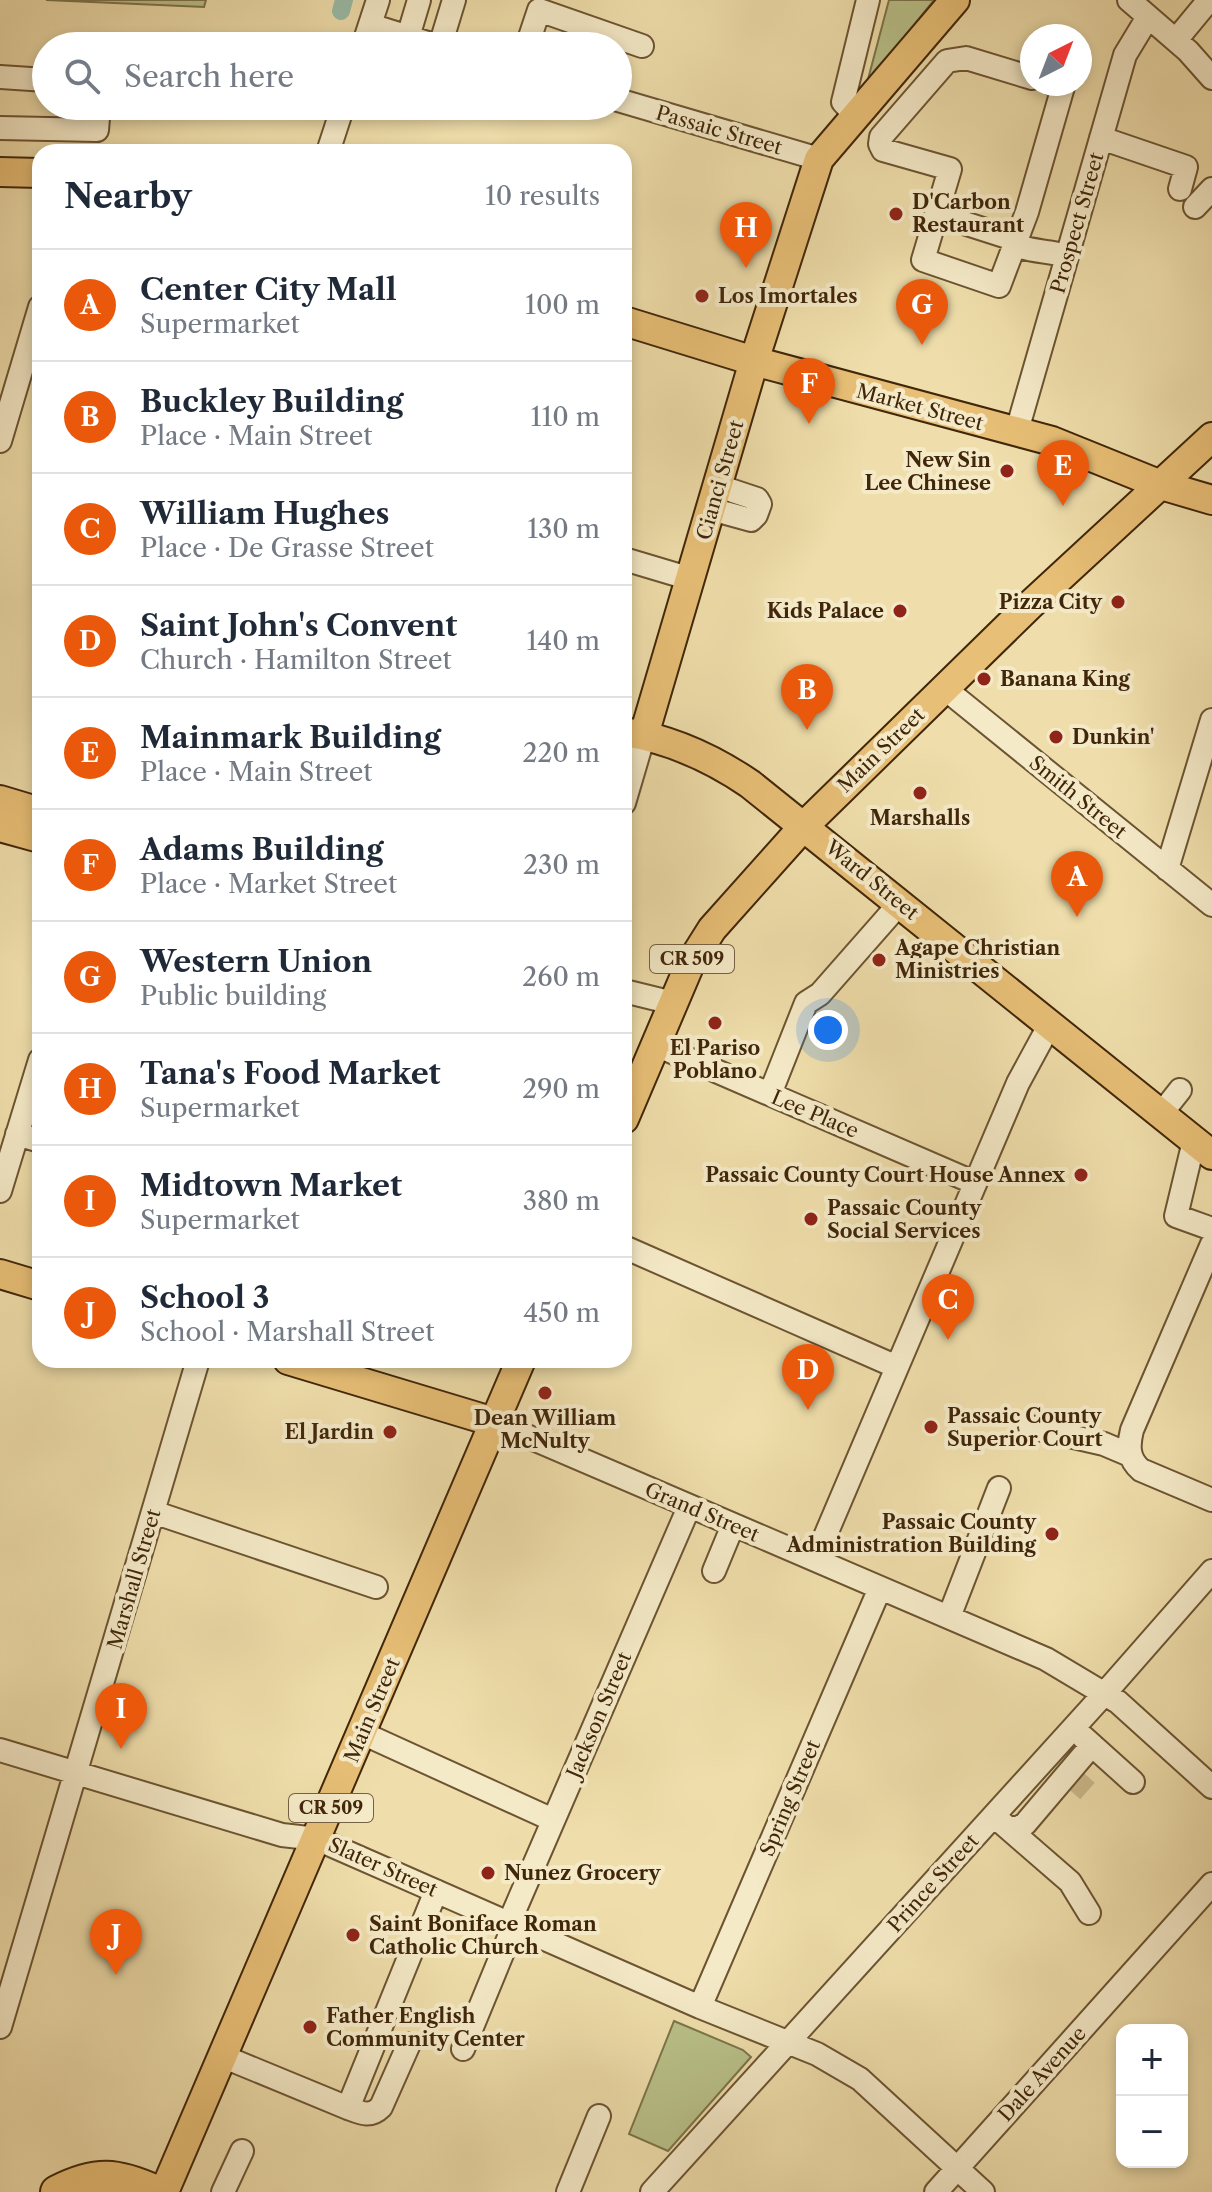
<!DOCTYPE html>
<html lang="en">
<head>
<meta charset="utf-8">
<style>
	:root { --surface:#fff; --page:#f6f6f7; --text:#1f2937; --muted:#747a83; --line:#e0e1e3; --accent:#ea580c }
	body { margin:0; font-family:"Libre Caslon Text",serif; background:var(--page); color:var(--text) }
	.controls { position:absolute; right:24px; bottom:24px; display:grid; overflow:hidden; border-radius:16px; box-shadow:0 4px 12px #0003 }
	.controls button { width:72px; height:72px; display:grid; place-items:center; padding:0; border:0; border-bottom:2px solid var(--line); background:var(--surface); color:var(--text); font:40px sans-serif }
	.compass { position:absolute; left:1020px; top:24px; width:72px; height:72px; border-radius:50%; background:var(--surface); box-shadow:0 4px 12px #0003; rotate:42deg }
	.you { position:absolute; left:828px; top:1030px; width:28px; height:28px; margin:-20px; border:6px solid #fff; border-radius:50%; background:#1a73e8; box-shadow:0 0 0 12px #1a73e833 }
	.badge { display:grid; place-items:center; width:52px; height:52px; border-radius:50%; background:var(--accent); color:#fff; font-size:26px; font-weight:700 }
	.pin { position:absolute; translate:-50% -66px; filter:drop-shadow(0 2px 4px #0008) }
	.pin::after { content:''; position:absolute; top:42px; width:28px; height:24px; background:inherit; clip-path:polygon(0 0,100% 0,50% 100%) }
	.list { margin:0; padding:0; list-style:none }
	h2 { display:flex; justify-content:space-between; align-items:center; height:104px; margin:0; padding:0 32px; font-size:34px }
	h2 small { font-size:26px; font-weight:400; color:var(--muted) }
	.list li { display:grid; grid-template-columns:52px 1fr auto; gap:24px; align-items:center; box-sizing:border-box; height:112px; padding:0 32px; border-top:2px solid var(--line) }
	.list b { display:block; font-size:30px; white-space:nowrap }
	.list p { margin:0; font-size:26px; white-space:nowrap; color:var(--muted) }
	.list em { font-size:26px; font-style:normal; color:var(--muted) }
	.icon { flex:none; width:44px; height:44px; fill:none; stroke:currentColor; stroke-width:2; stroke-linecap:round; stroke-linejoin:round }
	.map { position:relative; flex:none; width:1212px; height:2192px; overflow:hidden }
	.search { position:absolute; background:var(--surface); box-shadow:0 4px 12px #0003; left:32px; top:32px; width:600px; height:88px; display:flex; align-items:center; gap:20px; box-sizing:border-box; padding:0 28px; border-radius:44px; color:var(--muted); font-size:30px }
	.panel { position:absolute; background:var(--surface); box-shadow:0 4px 12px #0003; left:32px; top:144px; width:600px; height:1224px; border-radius:24px }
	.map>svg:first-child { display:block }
</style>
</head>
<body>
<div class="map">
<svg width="1212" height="2192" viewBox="0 0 1212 2192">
	<rect width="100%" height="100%" fill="#efdeab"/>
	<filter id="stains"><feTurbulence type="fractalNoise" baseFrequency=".0025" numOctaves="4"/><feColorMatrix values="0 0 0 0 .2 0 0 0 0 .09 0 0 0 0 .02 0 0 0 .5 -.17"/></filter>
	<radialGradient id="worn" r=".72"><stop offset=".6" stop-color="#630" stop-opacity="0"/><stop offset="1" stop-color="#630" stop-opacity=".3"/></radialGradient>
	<path fill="#b9c189" stroke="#7c744a" stroke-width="2" d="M 46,0 L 206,0 L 204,7 Z
		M 889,0 L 934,0 L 867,83 Z
		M 674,2021 L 743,2050 L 751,2057 L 668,2151 L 629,2134 Z"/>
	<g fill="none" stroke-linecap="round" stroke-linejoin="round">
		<path stroke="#9abca8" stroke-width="18" d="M 341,11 L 344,0"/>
		<path stroke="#ccb98b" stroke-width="22" stroke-dasharray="22 11" stroke-linecap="butt" d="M 1072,1792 L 1088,1774"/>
		<g stroke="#6c5432" stroke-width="26">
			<path id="minor" d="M 1129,0 L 1188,51 L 1212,78
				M 370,25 L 437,46
				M 408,37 L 419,0
				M 1176,40 L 1209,0
				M 363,46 L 378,0
				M 440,46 L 454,0
				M 527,46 L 539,10 L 642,46
				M 0,77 L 46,80
				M 1032,78 L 966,58 L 947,61 L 881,137 L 880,144 L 883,150 L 950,169 L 923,260 L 999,286 L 1027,212 L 1063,87 L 1053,84
				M 618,100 L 819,159
				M 856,116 L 843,102 L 868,0
				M 0,128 L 97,130 L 99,106
				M 1101,138 L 1186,167 L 1180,189
				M 328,152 L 343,106
				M 1195,207 L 1212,189
				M 936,214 L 1017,240 L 1021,247 C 1037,252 1050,251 1067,256
				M 1016,434 L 1125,55 L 1148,17
				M 0,441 L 40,307
				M 711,509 L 751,520 L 756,515 L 760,504 L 757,499 L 718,486
				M 624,559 L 691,579
				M 944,688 L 1212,905
				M 624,803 L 644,735
				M 1167,869 L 1212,720
				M 624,991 L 673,1003
				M 656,1045 L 975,1183
				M 770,1094 L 806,1003 L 820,994 L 900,903
				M 1161,1114 L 1180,1090
				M 17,1134 L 40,1141
				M 1194,1141 L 1176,1216 L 1212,1229
				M 0,1191 L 40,1060
				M 1212,1244 L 1132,1430 C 1128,1446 1128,1459 1141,1470 L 1212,1500
				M 624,1247 L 897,1367
				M 494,1422 L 1046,1659 L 1118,1702 L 1212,1787
				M 1030,1427 L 1104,1444 L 1130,1455
				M 153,1512 L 376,1587
				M 815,1560 L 1018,1083 L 1050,1024
				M 714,1571 L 733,1525
				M 949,1617 L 999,1488
				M 362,1733 L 553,1820
				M 1083,1737 L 1133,1782
				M 0,1750 L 282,1835 L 317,1839 L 700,2007 L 817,2054 L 860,2079 L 983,2192
				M 994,1816 L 1070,1882 L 1089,1913
				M 1008,1828 L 1018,1828 L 1025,1824 L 1092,1745
				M 509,1923 L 689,1507
				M 700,2007 L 880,1588
				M 0,2027 L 198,1360
				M 409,2044 L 381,2107 C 370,2118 361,2113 348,2108 L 436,1891
				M 463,2049 L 514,1925
				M 222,2056 L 348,2108
				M 223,2192 L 242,2151
				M 568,2192 L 599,2116
				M 652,2192 L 1105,1693 L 1212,1571
				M 936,2192 L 1212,1884"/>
		</g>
		<g stroke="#40260a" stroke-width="32">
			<path id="major" d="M 0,172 L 40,173
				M 624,321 L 754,361 L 1052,441 L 1161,485 L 1212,500
				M 624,732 C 670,739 712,758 750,784 L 1212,1155
				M 644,735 L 754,361 L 819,159 L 955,0
				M 0,800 L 40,812
				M 624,1119 L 690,964 L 712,929 L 804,826 L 1029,606 L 1212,437
				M 0,1274 L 40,1286
				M 288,1360 L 494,1422
				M 164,2192 L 521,1360"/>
		</g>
		<g stroke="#40260a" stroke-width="36">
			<path id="highway" d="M 0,825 L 40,836
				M 57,2192 C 96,2172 117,2174 156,2192"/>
		</g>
		<use href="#minor" stroke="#f5eac8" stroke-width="22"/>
		<use href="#major" stroke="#e8bf76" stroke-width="28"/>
		<use href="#highway" stroke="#e8bf76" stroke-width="32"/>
	</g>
	<g fill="#8f2418" stroke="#f5eac8" stroke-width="3">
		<circle cx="896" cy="214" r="8"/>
		<circle cx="702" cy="296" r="8"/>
		<circle cx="1007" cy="471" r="8"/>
		<circle cx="1118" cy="602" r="8"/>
		<circle cx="900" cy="611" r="8"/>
		<circle cx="984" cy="679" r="8"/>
		<circle cx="1056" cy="737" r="8"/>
		<circle cx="920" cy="793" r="8"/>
		<circle cx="879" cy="960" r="8"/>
		<circle cx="715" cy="1023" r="8"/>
		<circle cx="1081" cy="1175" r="8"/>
		<circle cx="811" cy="1219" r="8"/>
		<circle cx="545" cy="1393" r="8"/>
		<circle cx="931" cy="1427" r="8"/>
		<circle cx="390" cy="1432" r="8"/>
		<circle cx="1052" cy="1534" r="8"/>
		<circle cx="488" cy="1873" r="8"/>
		<circle cx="353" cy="1935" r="8"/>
		<circle cx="310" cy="2027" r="8"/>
	</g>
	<g text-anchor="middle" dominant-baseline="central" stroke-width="8" stroke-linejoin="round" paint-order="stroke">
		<g fill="#f5eac8" stroke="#766143" stroke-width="2">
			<rect x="650" y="945" width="84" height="28" rx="6"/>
			<rect x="289" y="1794" width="84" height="28" rx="6"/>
		</g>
		<g font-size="18" font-weight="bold" fill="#40260a">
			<text x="692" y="959">CR 509</text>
			<text x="331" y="1808">CR 509</text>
		</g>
		<g font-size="20" fill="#40260a" stroke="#f5eac8">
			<text transform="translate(719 130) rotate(16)">Passaic Street</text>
			<text transform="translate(1077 223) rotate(-74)">Prospect Street</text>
			<text transform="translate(920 407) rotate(15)">Market Street</text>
			<text transform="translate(720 480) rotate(-74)">Cianci Street</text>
			<text transform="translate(881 750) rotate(-44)">Main Street</text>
			<text transform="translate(1078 797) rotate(39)">Smith Street</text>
			<text transform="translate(872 880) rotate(39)">Ward Street</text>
			<text transform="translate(815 1114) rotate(23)">Lee Place</text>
			<text transform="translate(702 1512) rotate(23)">Grand Street</text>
			<text transform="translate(134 1579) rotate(-74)">Marshall Street</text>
			<text transform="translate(372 1710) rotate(-67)">Main Street</text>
			<text transform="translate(599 1715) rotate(-67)">Jackson Street</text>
			<text transform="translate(790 1798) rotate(-67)">Spring Street</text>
			<text transform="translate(383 1867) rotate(24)">Slater Street</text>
			<text transform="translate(933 1883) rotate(-48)">Prince Street</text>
			<text transform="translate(1042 2074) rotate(-48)">Dale Avenue</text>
		</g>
		<g font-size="20" font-weight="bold" fill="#40260a" stroke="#f5eac8" text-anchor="start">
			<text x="912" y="202">D'Carbon<tspan x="912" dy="23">Restaurant</tspan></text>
			<text x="718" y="296">Los Imortales</text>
			<text x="991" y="460" text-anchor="end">New Sin<tspan x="991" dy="23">Lee Chinese</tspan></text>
			<text x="1102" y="602" text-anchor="end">Pizza City</text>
			<text x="884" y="611" text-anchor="end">Kids Palace</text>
			<text x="1000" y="679">Banana King</text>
			<text x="1072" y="737">Dunkin'</text>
			<text x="920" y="818" text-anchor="middle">Marshalls</text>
			<text x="895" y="948">Agape Christian<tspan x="895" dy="23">Ministries</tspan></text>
			<text x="715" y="1048" text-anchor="middle">El Pariso<tspan x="715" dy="23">Poblano</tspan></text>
			<text x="1065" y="1175" text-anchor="end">Passaic County Court House Annex</text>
			<text x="827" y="1208">Passaic County<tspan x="827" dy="23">Social Services</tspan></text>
			<text x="947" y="1416">Passaic County<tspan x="947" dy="23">Superior Court</tspan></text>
			<text x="545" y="1418" text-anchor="middle">Dean William<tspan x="545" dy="23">McNulty</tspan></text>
			<text x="374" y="1432" text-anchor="end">El Jardin</text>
			<text x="1036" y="1522" text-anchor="end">Passaic County<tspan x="1036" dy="23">Administration Building</tspan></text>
			<text x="504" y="1873">Nunez Grocery</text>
			<text x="369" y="1924">Saint Boniface Roman<tspan x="369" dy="23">Catholic Church</tspan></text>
			<text x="326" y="2016">Father English<tspan x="326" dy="23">Community Center</tspan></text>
		</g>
	</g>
	<rect width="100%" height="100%" filter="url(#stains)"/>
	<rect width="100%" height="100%" fill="url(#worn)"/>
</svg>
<div class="controls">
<button>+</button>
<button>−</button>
</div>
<svg class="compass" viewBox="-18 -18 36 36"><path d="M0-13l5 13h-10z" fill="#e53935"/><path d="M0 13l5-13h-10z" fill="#747a83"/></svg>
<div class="you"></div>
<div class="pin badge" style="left:1077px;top:917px">A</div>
<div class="pin badge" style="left:807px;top:730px">B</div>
<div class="pin badge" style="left:948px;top:1340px">C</div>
<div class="pin badge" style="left:808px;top:1410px">D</div>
<div class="pin badge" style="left:1063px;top:506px">E</div>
<div class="pin badge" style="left:809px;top:424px">F</div>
<div class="pin badge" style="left:922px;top:345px">G</div>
<div class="pin badge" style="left:746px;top:268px">H</div>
<div class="pin badge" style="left:121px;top:1749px">I</div>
<div class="pin badge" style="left:116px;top:1975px">J</div>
<div class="search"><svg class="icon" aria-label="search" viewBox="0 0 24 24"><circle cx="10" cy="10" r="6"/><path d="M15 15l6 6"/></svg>Search here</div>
<section class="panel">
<h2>Nearby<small>10 results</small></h2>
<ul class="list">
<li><span class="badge">A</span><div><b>Center City Mall</b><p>Supermarket</p></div><em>100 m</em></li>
<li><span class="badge">B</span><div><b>Buckley Building</b><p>Place · Main Street</p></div><em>110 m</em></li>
<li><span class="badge">C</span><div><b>William Hughes</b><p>Place · De Grasse Street</p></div><em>130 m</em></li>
<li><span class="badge">D</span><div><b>Saint John's Convent</b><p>Church · Hamilton Street</p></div><em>140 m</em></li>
<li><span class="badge">E</span><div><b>Mainmark Building</b><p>Place · Main Street</p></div><em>220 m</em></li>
<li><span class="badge">F</span><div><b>Adams Building</b><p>Place · Market Street</p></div><em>230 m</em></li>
<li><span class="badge">G</span><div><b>Western Union</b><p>Public building</p></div><em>260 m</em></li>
<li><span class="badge">H</span><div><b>Tana's Food Market</b><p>Supermarket</p></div><em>290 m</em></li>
<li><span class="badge">I</span><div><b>Midtown Market</b><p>Supermarket</p></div><em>380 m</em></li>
<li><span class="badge">J</span><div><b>School 3</b><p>School · Marshall Street</p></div><em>450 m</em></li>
</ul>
</section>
</div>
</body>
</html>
